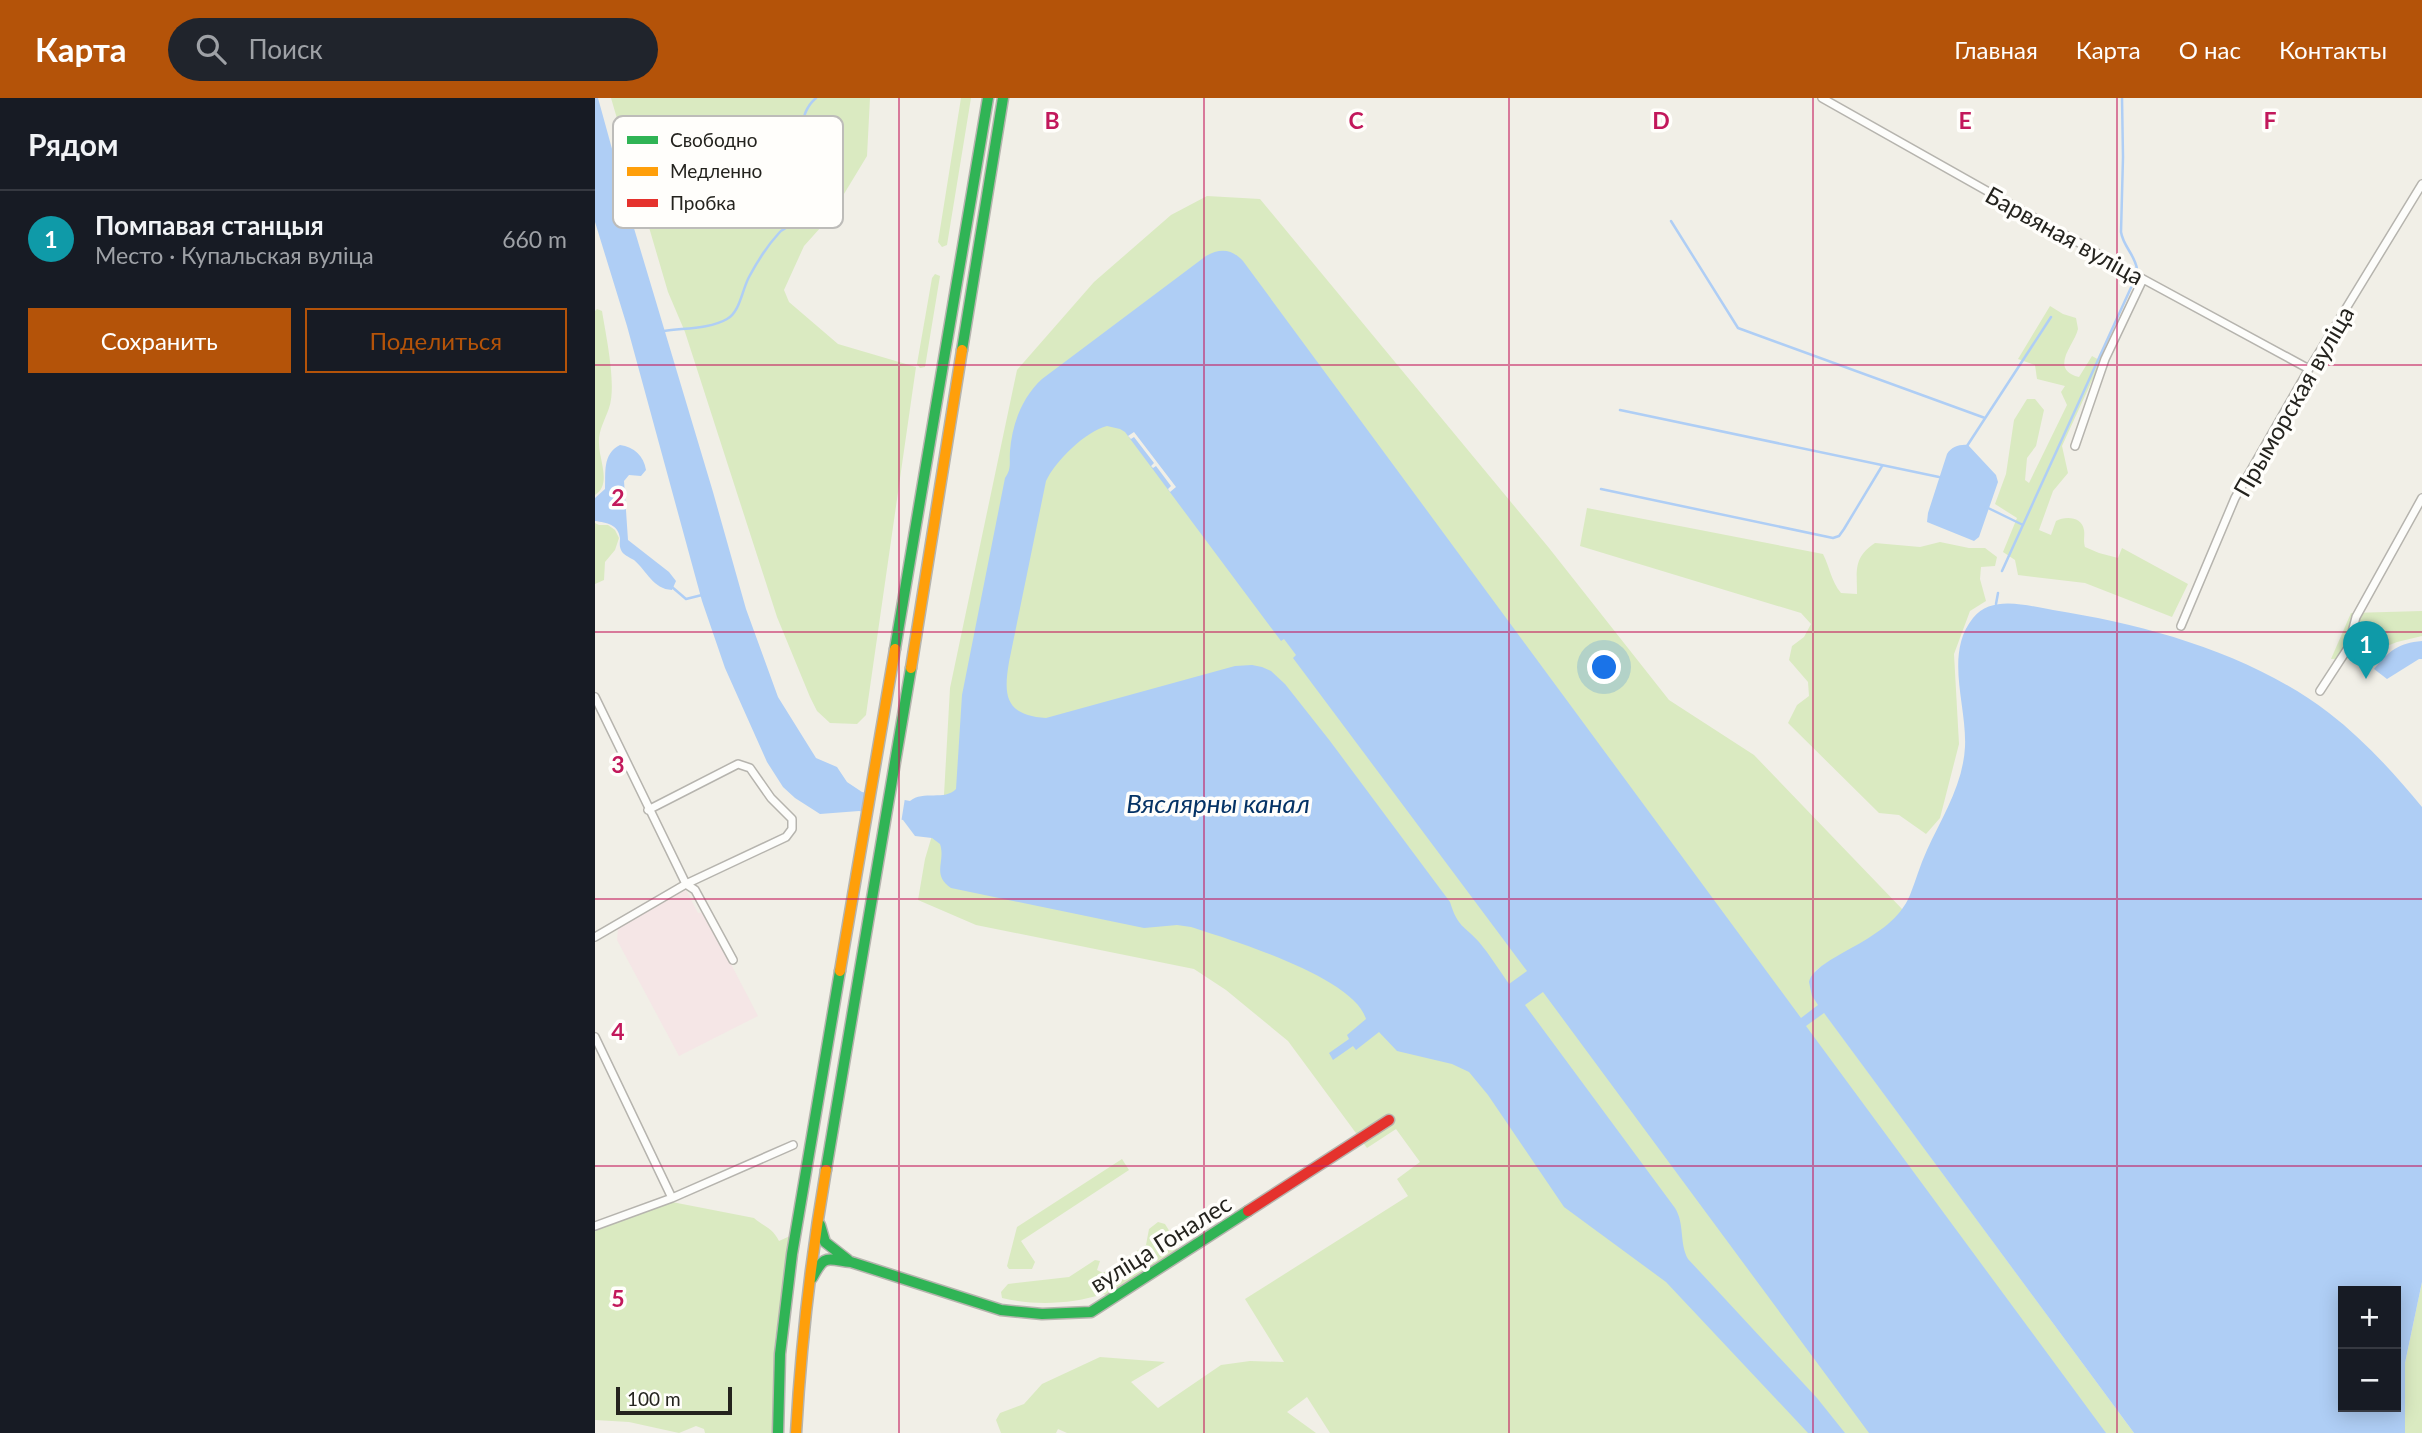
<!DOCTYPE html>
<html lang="ru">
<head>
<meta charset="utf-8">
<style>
	:root { --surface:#171b24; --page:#20242c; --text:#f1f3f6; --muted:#9ea1a6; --line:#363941; --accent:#b45309 }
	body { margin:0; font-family:Lato,sans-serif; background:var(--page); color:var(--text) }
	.controls { position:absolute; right:21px; bottom:21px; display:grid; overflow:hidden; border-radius:0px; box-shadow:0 4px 18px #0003 }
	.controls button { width:63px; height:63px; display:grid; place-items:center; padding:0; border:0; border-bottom:2px solid var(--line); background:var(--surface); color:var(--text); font:35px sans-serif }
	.scale { position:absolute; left:21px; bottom:18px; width:116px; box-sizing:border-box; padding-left:7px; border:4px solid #24231e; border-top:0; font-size:19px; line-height:24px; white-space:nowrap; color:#24231e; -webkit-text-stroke:5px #fffefb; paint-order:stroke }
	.you { position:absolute; left:1010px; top:570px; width:24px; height:24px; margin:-18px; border:5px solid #fff; border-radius:50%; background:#1a73e8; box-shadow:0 0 0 10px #1a73e833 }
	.badge { display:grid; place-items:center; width:46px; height:46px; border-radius:50%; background:var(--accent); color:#fff; font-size:23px; font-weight:700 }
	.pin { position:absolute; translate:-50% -58px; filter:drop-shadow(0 2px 4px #0008) }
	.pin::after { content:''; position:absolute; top:37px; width:24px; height:21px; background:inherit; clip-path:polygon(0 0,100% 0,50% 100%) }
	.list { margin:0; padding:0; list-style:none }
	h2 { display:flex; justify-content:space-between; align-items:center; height:91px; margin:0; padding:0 28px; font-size:30px }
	h2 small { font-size:23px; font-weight:400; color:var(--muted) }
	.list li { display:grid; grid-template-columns:46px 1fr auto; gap:21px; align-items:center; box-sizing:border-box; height:98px; padding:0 28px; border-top:2px solid var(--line) }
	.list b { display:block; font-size:26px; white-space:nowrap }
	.list p { margin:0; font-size:23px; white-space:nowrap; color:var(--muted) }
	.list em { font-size:23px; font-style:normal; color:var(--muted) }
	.actions { display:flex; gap:14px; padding:21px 28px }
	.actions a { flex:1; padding:16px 0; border:2px solid var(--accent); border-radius:0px; text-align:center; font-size:24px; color:var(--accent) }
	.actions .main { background:var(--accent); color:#fff }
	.icon { flex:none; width:38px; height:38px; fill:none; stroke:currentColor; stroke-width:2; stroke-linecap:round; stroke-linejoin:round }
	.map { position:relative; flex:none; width:1827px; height:1335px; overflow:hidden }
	header { display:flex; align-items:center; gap:42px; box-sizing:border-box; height:98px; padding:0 35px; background:var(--accent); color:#fff }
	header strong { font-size:33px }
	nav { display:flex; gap:38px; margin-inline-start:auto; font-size:24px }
	.search { width:490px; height:63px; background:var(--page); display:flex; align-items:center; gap:18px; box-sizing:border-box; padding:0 24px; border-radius:38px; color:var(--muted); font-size:26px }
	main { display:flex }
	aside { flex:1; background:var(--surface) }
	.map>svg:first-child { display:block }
</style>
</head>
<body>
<header>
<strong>Карта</strong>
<div class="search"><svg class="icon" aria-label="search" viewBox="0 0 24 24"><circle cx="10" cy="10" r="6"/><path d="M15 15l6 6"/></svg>Поиск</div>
<nav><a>Главная</a><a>Карта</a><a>О нас</a><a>Контакты</a></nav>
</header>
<main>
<aside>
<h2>Рядом<small></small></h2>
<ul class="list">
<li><span class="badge" style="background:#0f9aa8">1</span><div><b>Помпавая станцыя</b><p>Место · Купальская вуліца</p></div><em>660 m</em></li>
</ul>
<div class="actions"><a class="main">Сохранить</a><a>Поделиться</a></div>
</aside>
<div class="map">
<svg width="1827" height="1335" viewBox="0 0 1827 1335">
	<rect width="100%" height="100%" fill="#f1efe7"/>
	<path fill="#f5e6e6" d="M 91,792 L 103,815 L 109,814 L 163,918 L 84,958 L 22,842 L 23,830 Z"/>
	<path fill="#daeac1" d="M 16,0 L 275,0 L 272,58 L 235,119 L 209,148 L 189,192 L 194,204 L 243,246 L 321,269 L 271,617 L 262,626 L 235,625 L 222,613 L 215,599 L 182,519 L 90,234 L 73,194 Z
		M 366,0 L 376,0 L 352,147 L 347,149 L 343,144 Z
		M 612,98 L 665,101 L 954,450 L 1074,602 L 1159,657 L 1308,812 C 1288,842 1248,852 1220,873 L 1217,898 L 1539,1335 L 735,1335 L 712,1299 L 692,1314 L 721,1335 L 472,1335 L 463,1331 L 461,1335 L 406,1335 L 401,1322 L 405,1315 L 429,1306 L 447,1286 L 505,1259 L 570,1264 L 536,1284 L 563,1310 L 626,1267 L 655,1263 L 689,1264 L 650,1201 L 813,1098 L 802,1081 L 825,1064 L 801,1031 L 772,1050 L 693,943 L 631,892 L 599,871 L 381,827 L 323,802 L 330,761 L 349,697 L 355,590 L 422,272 L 499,184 L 576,117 Z
		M 340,176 L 345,178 L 330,269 L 325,270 L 322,266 L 337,180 Z
		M 1455,208 L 1468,216 L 1481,220 C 1481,220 1483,230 1483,231 C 1480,246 1453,271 1484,279 L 1497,258 L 1506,263 L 1467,348 L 1473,375 L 1458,393 L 1444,432 L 1456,437 L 1461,423 C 1470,418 1487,418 1489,432 C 1490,438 1488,442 1490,449 L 1504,455 L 1523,460 L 1527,450 L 1593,486 L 1577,519 L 1490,485 L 1423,477 L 1420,462 L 1408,454 L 1422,420 L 1400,406 L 1411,376 L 1419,322 L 1432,301 L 1440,301 L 1449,312 L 1441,348 L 1432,360 L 1430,382 L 1434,385 L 1472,307 L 1466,294 L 1470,288 L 1442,281 L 1440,267 L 1423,261 Z
		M 2,211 L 7,213 C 11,238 22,288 14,310 C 10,322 3,333 4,346 C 4,362 17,386 0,397 L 0,213 Z
		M 992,410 L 1228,456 C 1235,470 1236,483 1246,495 L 1262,496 C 1262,472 1258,460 1280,445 L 1325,449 L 1345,444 L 1374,450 L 1390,450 L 1402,459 L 1400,468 L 1386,469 L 1385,481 L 1391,503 L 1375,513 L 1359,556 L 1364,646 L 1345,720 L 1331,736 L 1304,717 L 1284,715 L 1193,625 L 1202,607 L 1214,598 L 1213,584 L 1194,562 L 1197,548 L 1209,539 L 1216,526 L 1206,515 L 985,448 Z
		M 0,425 L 4,427 L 13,427 L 20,432 L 24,440 L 20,452 L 10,464 L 9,482 L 0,486 Z
		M 1827,513 L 1827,538 L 1802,544 L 1762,560 L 1736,561 L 1756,515 Z
		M 527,1061 L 534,1072 L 426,1143 L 440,1164 L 437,1171 L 414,1171 L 412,1168 L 422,1129 Z
		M 77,1104 L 159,1120 C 169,1129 177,1129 184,1143 L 195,1138 L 180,1243 L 177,1335 L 110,1335 L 109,1331 L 101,1328 L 84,1335 L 34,1324 L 0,1322 L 0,1132 Z
		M 563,1124 L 570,1126 L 583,1147 L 581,1156 L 511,1198 L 509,1196 C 475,1206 442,1208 407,1200 L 406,1194 L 413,1186 L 474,1179 L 500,1162 L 505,1163 L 502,1172 L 508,1175 L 551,1147 L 554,1131 Z
		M 1827,1184 L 1827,1335 L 1810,1335 L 1810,1265 Z"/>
	<path fill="#afcef5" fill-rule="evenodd" d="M 0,0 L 3,0 L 38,127 L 118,394 L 151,511 L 183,599 L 221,660 L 242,669 L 252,684 L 267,694 L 315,703 C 328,692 350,703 361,691 L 367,597 L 410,380 C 417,370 414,365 415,353 C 417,327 427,299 447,281 L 611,158 C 625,150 637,151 648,163 L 1206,920 L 1223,907 L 1217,898 L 1214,884 C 1221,857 1296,844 1315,797 C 1321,782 1325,767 1332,752 C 1347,719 1368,687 1370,649 C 1372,607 1349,556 1378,520 C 1397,496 1433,508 1458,512 C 1553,527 1657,556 1734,615 C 1769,642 1799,675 1827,709 L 1827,1184 L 1810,1265 L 1810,1335 L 1539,1335 L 1229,915 L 1211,928 L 1511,1335 L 1274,1335 L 948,894 L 930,907 L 1080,1110 C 1090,1126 1084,1145 1093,1161 L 1222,1300 L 1250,1335 L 1213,1335 L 1071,1184 L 969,1109 L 893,997 L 874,974 L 857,966 L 802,953 L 784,934 L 761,952 L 758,948 L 738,962 L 734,955 L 754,941 L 752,937 L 771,921 C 759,879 636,842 596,829 L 582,827 L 549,830 L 356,790 C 336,776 351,764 345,746 L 337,740 L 320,738 L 308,722 L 264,713 L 225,716 L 200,700 L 188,689 L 172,664 L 130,570 L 107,503 L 32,228 L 0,124 ZM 512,328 L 525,331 L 530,334 L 686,543 L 689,541 L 701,557 L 698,560 L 932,873 L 914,886 C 904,872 895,857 884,844 C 869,827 863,830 855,804 L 735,643 L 690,586 L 676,573 L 667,569 L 657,567 L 640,568 L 451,620 C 411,617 408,599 414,564 L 451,383 C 460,363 491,333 512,328 ZM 1748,1193 L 1801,1193 L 1801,1309 L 1748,1309 Z
		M 25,347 C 39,349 49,358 51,372 L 46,378 L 34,377 L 29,383 L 33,442 L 74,474 L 81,483 L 77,492 C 58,491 52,473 39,462 C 34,459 28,457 26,452 C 24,447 25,445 25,440 C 23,426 12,425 0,423 L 0,400 L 10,391 C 11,375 7,356 25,347 Z
		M 1373,347 L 1401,377 L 1403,384 L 1384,439 L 1379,443 L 1332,424 L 1333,415 L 1352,356 C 1356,349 1365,346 1373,347 Z
		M 1827,543 L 1827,561 L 1824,561 L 1792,581 L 1779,571 C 1794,553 1803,545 1827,543 Z"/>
	<path fill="#f1efe7" d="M 539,334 L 581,389 L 575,394 L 573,391 L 576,388 L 561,368 L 558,370 L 556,368 L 559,365 L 539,339 L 536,341 L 533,338 Z
		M 271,691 L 310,700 L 306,725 L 268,717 Z"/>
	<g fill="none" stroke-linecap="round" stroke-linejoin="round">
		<path stroke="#afcef5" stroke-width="2.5" d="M 1527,0 L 1528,59 L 1526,134 C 1528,148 1540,157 1542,171
			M 1076,123 L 1143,230 L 1390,320
			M 69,233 C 89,230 115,231 132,221 C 145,214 147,192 154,179 C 162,164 172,148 184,135 C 193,124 212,128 218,112 C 229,82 187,29 221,0
			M 1025,312 L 1344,379
			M 1372,348 L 1456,219
			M 1006,391 L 1238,440 L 1244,438 L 1249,431 L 1287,368
			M 1391,409 L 1428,427
			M 1407,473 L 1539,183
			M 77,489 L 91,501 L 107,497
			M 1401,506 L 1403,495"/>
		<g stroke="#b6b4ae" stroke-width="10">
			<path id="street" d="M 1227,0 L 1548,181 L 1714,271
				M 1480,348 L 1510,261 L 1548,181
				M 1586,528 L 1640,400 L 1714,271 L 1827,86
				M 1725,593 L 1753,550 L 1761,519 L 1827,400
				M 0,599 L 91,786 L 100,792 L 138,862
				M 0,839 L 91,786 L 191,739 L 197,731 L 197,721 L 176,700 L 155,670 L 143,666 L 53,712
				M 0,939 L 77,1100
				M 0,1128 L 77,1100 L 198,1047"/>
		</g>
		<g stroke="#b6b4ae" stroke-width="13">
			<path id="fast" d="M 367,252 L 408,0
				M 300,551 L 393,0
				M 231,1072 L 316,570
				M 225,1127 L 230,1144 L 253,1162
				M 256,1164 L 406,1212 L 447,1216 L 496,1214 L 653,1113
				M 217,1180 C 230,1156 230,1161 256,1164
				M 183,1335 L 185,1256 L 197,1156 L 245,873"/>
		</g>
		<g stroke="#b6b4ae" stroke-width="13">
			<path id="slow" d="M 316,570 L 367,252
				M 245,873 L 300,551
				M 201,1335 C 206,1246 216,1159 231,1072"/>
		</g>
		<g stroke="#b6b4ae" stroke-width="13">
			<path id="jam" d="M 653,1113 L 794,1022"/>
		</g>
		<use href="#street" stroke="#fdfdfb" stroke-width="7"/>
		<use href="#fast" stroke="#30b455" stroke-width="10"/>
		<use href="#slow" stroke="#ff9f0a" stroke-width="10"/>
		<use href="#jam" stroke="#e5322d" stroke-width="10"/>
	</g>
	<path fill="none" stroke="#c2185b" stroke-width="2" stroke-opacity="0.55" d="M 304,0 L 304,1335M 609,0 L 609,1335M 914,0 L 914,1335M 1218,0 L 1218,1335M 1522,0 L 1522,1335M 0,267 L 1827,267M 0,534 L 1827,534M 0,801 L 1827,801M 0,1068 L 1827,1068"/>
	<g text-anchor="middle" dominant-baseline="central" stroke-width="7" stroke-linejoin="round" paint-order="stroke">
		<g font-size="24" fill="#24231e" stroke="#fffefb">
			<text transform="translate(1470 137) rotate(29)">Барвяная вуліца</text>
			<text transform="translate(1698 303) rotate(-60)">Прыморская вуліца</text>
			<text transform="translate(565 1145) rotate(-32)">вуліца Гоналес</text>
		</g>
		<g font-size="26" font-style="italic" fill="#053366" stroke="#fffefb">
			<text x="623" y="705">Вяслярны канал</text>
		</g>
	</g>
	<rect x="18" y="18" width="230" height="112" rx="10" fill="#fffefb" stroke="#bdbcb9" stroke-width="2"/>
	<rect x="32" y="38" width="31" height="8" fill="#30b455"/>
	<rect x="32" y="69" width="31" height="9" fill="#ff9f0a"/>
	<rect x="32" y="101" width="31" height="8" fill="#e5322d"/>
	<g font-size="19" fill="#24231e">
		<text x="75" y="49">Свободно</text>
		<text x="75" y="80">Медленно</text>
		<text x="75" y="112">Пробка</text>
	</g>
	<g font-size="23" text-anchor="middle" font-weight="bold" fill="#c2185b" stroke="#fffefb" stroke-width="7" stroke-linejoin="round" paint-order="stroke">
		<text x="457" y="31">B</text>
		<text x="761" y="31">C</text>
		<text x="1066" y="31">D</text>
		<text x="1370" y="31">E</text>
		<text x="1675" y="31">F</text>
		<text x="23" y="408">2</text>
		<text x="23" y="675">3</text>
		<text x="23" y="942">4</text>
		<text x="23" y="1209">5</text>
	</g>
</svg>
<div class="controls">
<button>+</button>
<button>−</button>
</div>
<div class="scale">100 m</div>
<div class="you"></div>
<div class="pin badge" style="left:1771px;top:581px;background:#0f9aa8">1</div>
</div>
</main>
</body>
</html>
